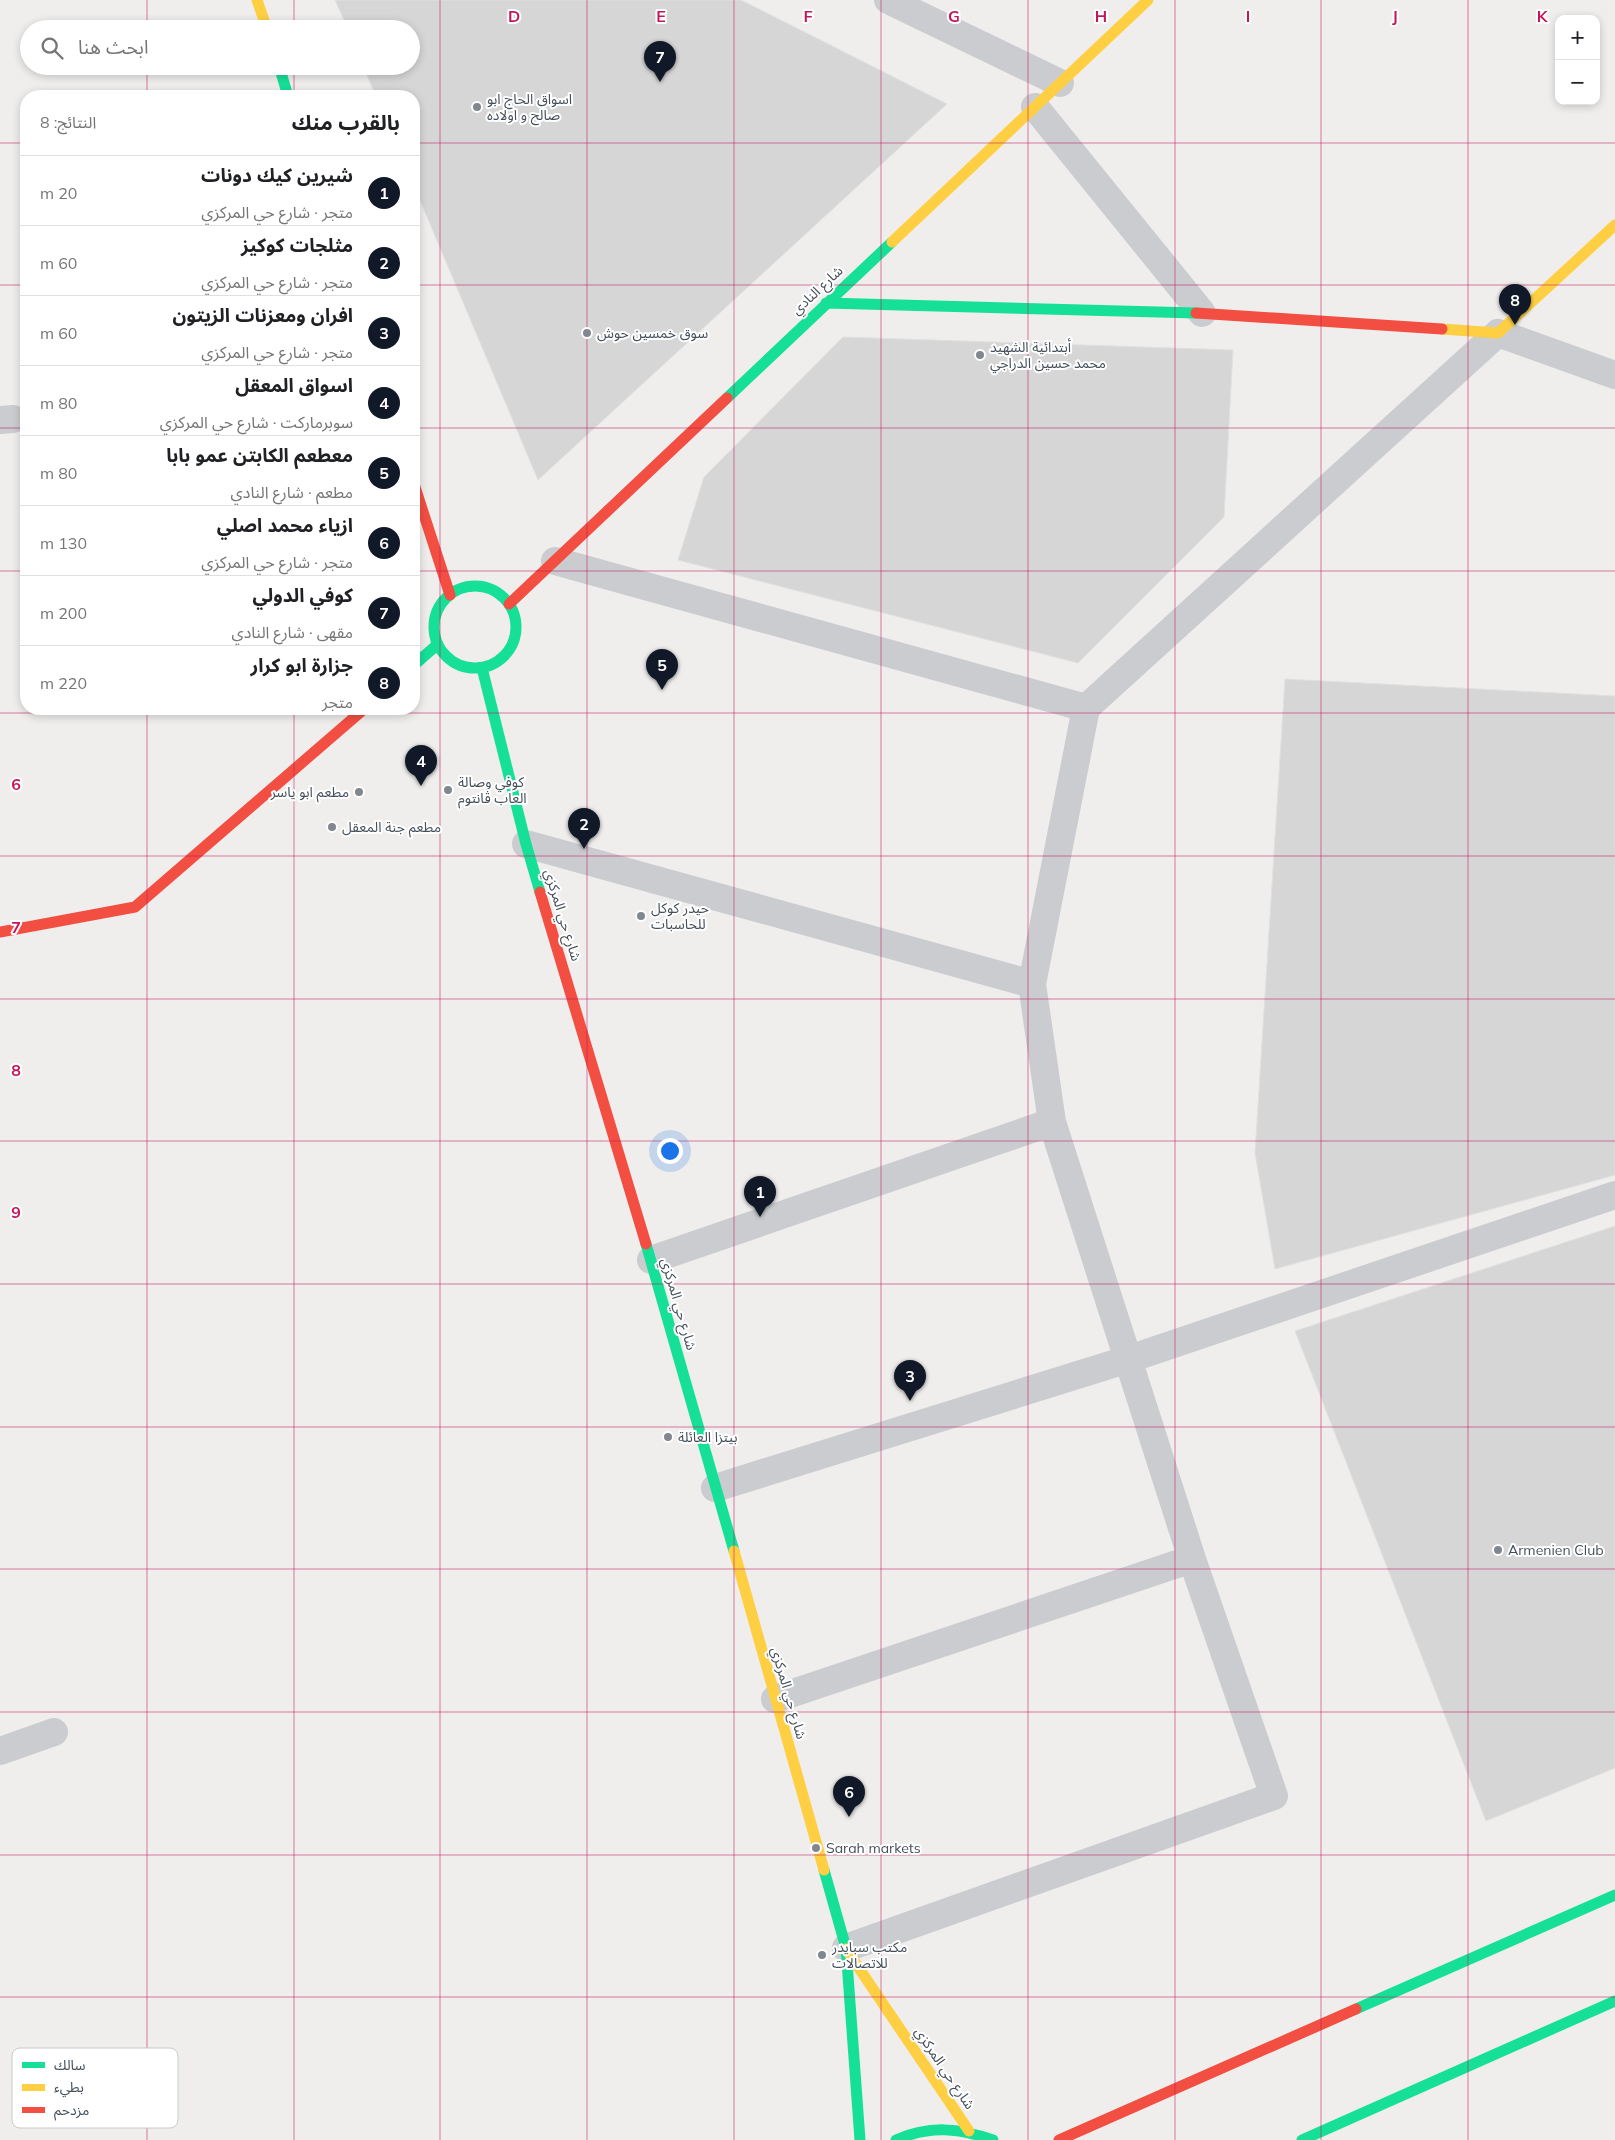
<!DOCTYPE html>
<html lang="ar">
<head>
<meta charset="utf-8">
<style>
	:root { --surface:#fff; --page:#f2f2f2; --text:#202124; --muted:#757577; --line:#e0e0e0; --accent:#111827 }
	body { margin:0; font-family:Mulish,"Noto Sans Arabic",sans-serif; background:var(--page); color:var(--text); direction:rtl }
	.controls { position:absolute; right:15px; top:15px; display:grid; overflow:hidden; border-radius:10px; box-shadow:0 2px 8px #0003 }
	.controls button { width:45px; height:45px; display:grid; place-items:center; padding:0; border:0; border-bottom:1px solid var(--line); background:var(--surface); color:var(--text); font:25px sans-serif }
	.you { position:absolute; left:669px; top:1150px; width:18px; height:18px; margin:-12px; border:4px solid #fff; border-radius:50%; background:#1a73e8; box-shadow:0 0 0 8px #1a73e833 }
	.badge { display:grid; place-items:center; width:32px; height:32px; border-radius:50%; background:var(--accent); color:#fff; font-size:16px; font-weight:700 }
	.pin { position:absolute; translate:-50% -41px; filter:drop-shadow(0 1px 2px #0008) }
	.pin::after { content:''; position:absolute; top:26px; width:18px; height:15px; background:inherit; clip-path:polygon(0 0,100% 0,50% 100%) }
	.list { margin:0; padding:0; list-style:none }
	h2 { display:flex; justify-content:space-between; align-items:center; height:65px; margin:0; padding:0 20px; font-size:21px }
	h2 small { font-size:16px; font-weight:400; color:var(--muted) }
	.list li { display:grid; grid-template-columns:32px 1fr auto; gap:15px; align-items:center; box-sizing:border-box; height:70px; padding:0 20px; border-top:1px solid var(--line) }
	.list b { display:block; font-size:19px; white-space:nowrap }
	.list p { margin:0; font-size:16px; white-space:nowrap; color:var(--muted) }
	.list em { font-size:16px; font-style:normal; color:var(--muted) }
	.icon { flex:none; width:28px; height:28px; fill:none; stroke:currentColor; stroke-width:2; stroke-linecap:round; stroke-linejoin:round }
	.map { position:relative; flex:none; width:1615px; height:2140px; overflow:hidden; direction:ltr }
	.search { position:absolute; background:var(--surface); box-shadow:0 2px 8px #0003; left:20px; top:20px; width:400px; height:55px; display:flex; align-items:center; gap:12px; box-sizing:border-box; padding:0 18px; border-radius:28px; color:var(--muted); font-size:19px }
	.panel { position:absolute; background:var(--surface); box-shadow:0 2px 8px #0003; left:20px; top:90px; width:400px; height:625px; border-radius:20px; direction:rtl }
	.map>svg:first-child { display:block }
</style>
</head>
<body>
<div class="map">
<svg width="1615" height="2140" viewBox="0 0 1615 2140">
	<rect width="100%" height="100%" fill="#efeeed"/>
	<path fill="#d6d6d7" stroke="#e0e0e0" d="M 335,0 L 741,0 L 947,104 L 538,480 L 414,186 L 414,96 L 376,96 L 363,66 L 411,66 L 411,29 L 348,29 Z
		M 843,337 L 1233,350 L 1224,517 L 1078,663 L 678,560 L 704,477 Z
		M 1285,679 L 1615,696 L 1615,1175 L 1275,1269 L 1255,1153 Z
		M 1615,1226 L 1615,1768 L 1486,1821 L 1295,1331 Z"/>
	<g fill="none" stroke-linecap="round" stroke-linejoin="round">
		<path stroke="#cacccf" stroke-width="28" d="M 888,0 L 1060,83
			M 1035,107 L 1202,313
			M 0,420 L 13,419
			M 555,561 L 1086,708
			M 526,844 L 1032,984
			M 651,1260 L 1052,1122
			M 715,1488 L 1129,1359 L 1615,1195
			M 775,1699 L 1192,1559
			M 0,1751 L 54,1732
			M 846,1948 L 1274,1796 L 1192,1559 L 1052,1122 L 1032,984 L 1086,708 L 1498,333 L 1615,375"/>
		<path stroke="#16e098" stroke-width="11" d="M 279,66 L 288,96
			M 826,303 L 1196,313
			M 727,398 L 892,242
			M434 627a41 41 0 1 1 82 0a41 41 0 1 1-82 0Z
			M 414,665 L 438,644
			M 482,668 L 526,844 L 540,892
			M 646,1244 L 734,1551
			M 824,1870 L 846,1948 L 860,2140
			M 1356,2009 L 1615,1895
			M 896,2140 C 930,2125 959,2128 993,2140
			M 1302,2140 L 1615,2001"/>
		<path stroke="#ffcf43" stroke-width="11" d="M 257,0 L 267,29
			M 892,242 L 1148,0
			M 1442,329 L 1498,333 L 1615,225
			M 734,1551 L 824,1870
			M 846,1949 L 969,2131"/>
		<path stroke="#f24e42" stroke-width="11" d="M 1196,313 L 1442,329
			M 414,484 L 450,595
			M 509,604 L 727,398
			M 540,892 L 646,1244
			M 0,932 L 135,907 L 364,709
			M 1059,2140 L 1356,2009"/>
	</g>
	<path fill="none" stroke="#c2185b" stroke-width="1" stroke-opacity="0.55" d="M 147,0 L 147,29M 294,0 L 294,29M 440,0 L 440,2140M 587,0 L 587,2140M 734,0 L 734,2140M 881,0 L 881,2140M 1028,0 L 1028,2140M 1175,0 L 1175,2140M 1321,0 L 1321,2140M 1468,0 L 1468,2140M 147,66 L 147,96M 294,66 L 294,96M 0,143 L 26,143M 414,143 L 1615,143M 0,285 L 26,285M 414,285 L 1615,285M 0,428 L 26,428M 414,428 L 1615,428M 0,571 L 26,571M 414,571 L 1615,571M 147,709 L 147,2140M 294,709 L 294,2140M 0,713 L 1615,713M 0,856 L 1615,856M 0,999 L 1615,999M 0,1141 L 1615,1141M 0,1284 L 1615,1284M 0,1427 L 1615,1427M 0,1569 L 1615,1569M 0,1712 L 1615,1712M 0,1855 L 1615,1855M 0,1997 L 1615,1997"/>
	<g fill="#80878e" stroke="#fff" stroke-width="2">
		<circle cx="477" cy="107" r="5"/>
		<circle cx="587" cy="333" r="5"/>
		<circle cx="980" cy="355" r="5"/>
		<circle cx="448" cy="790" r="5"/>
		<circle cx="359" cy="792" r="5"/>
		<circle cx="332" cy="827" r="5"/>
		<circle cx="641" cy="916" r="5"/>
		<circle cx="668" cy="1437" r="5"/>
		<circle cx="1498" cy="1550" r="5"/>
		<circle cx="816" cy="1848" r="5"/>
		<circle cx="822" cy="1955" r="5"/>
	</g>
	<g text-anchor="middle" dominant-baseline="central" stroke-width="4" stroke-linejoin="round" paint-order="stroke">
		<g font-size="14" fill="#444f5b" stroke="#fff" text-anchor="start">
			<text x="487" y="99">اسواق الحاج ابو<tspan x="487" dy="16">صالح و اوﻻده</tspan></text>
			<text x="597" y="333">سوق خمسين حوش</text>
			<text x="990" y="347">أبتدائية الشهيد<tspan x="990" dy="16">محمد حسين الدراجي</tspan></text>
			<text x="458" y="782">كوفي وصالة<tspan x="458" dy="16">العاب ڤانتوم</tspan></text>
			<text x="349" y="792" text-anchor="end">مطعم ابو ياسر</text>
			<text x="342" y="827">مطعم جنة المعقل</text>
			<text x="651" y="908">حيدر كوكل<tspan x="651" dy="16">للحاسبات</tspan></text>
			<text x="678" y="1437">بيتزا العائلة</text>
			<text x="1508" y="1550">Armenien Club</text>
			<text x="826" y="1848">Sarah markets</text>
			<text x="832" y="1947">مكتب سبايدر<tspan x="832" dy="16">للاتصالات</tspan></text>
		</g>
		<g font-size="14" fill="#444f5b" stroke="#fff">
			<text transform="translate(817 290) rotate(-43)">شارع النادي</text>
			<text transform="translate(563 915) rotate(73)">شارع حي المركزي</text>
			<text transform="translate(679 1304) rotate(74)">شارع حي المركزي</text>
			<text transform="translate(789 1693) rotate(74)">شارع حي المركزي</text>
			<text transform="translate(945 2068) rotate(56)">شارع حي المركزي</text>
		</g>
	</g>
	<rect x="12" y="2048" width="166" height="80" rx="8" fill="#fff" stroke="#c7cace" stroke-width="1"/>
	<rect x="22" y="2062" width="23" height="6" fill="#16e098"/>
	<rect x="22" y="2084" width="23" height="7" fill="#ffcf43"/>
	<rect x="22" y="2107" width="23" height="6" fill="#f24e42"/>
	<g font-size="14" fill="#444f5b">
		<text x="54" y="2070">سالك</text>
		<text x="54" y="2092">بطيء</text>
		<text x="54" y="2115">مزدحم</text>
	</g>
	<g font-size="16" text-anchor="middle" font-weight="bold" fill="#c2185b" stroke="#fff" stroke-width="4" stroke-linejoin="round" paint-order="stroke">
		<text x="514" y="22">D</text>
		<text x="661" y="22">E</text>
		<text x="808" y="22">F</text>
		<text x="954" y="22">G</text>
		<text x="1101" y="22">H</text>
		<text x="1248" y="22">I</text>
		<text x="1395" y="22">J</text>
		<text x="1542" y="22">K</text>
		<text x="16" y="790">6</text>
		<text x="16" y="933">7</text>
		<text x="16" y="1076">8</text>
		<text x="16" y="1218">9</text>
	</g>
</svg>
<div class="controls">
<button>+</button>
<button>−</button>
</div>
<div class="you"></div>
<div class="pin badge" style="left:760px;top:1217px">1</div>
<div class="pin badge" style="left:584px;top:849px">2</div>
<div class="pin badge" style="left:910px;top:1401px">3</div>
<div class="pin badge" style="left:421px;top:786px">4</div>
<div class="pin badge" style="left:662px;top:690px">5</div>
<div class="pin badge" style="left:849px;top:1817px">6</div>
<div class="pin badge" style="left:660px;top:82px">7</div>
<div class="pin badge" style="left:1515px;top:325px">8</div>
<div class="search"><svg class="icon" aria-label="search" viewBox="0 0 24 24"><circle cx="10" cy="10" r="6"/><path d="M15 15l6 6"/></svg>ابحث هنا</div>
<section class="panel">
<h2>بالقرب منك<small>النتائج: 8</small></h2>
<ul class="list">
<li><span class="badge">1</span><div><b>شيرين كيك دونات</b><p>متجر · شارع حي المركزي</p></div><em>20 m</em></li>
<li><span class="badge">2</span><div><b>مثلجات كوكيز</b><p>متجر · شارع حي المركزي</p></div><em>60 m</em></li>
<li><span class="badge">3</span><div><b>افران ومعزنات الزيتون</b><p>متجر · شارع حي المركزي</p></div><em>60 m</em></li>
<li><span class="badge">4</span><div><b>اسواق المعقل</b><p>سوبرماركت · شارع حي المركزي</p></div><em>80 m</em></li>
<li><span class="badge">5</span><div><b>معطعم الكابتن عمو بابا</b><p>مطعم · شارع النادي</p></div><em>80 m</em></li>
<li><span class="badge">6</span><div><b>ازياء محمد اصلي</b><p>متجر · شارع حي المركزي</p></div><em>130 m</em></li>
<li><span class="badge">7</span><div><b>كوفي الدولي</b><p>مقهى · شارع النادي</p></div><em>200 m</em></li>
<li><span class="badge">8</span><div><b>جزارة ابو كرار</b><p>متجر</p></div><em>220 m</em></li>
</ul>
</section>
</div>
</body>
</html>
